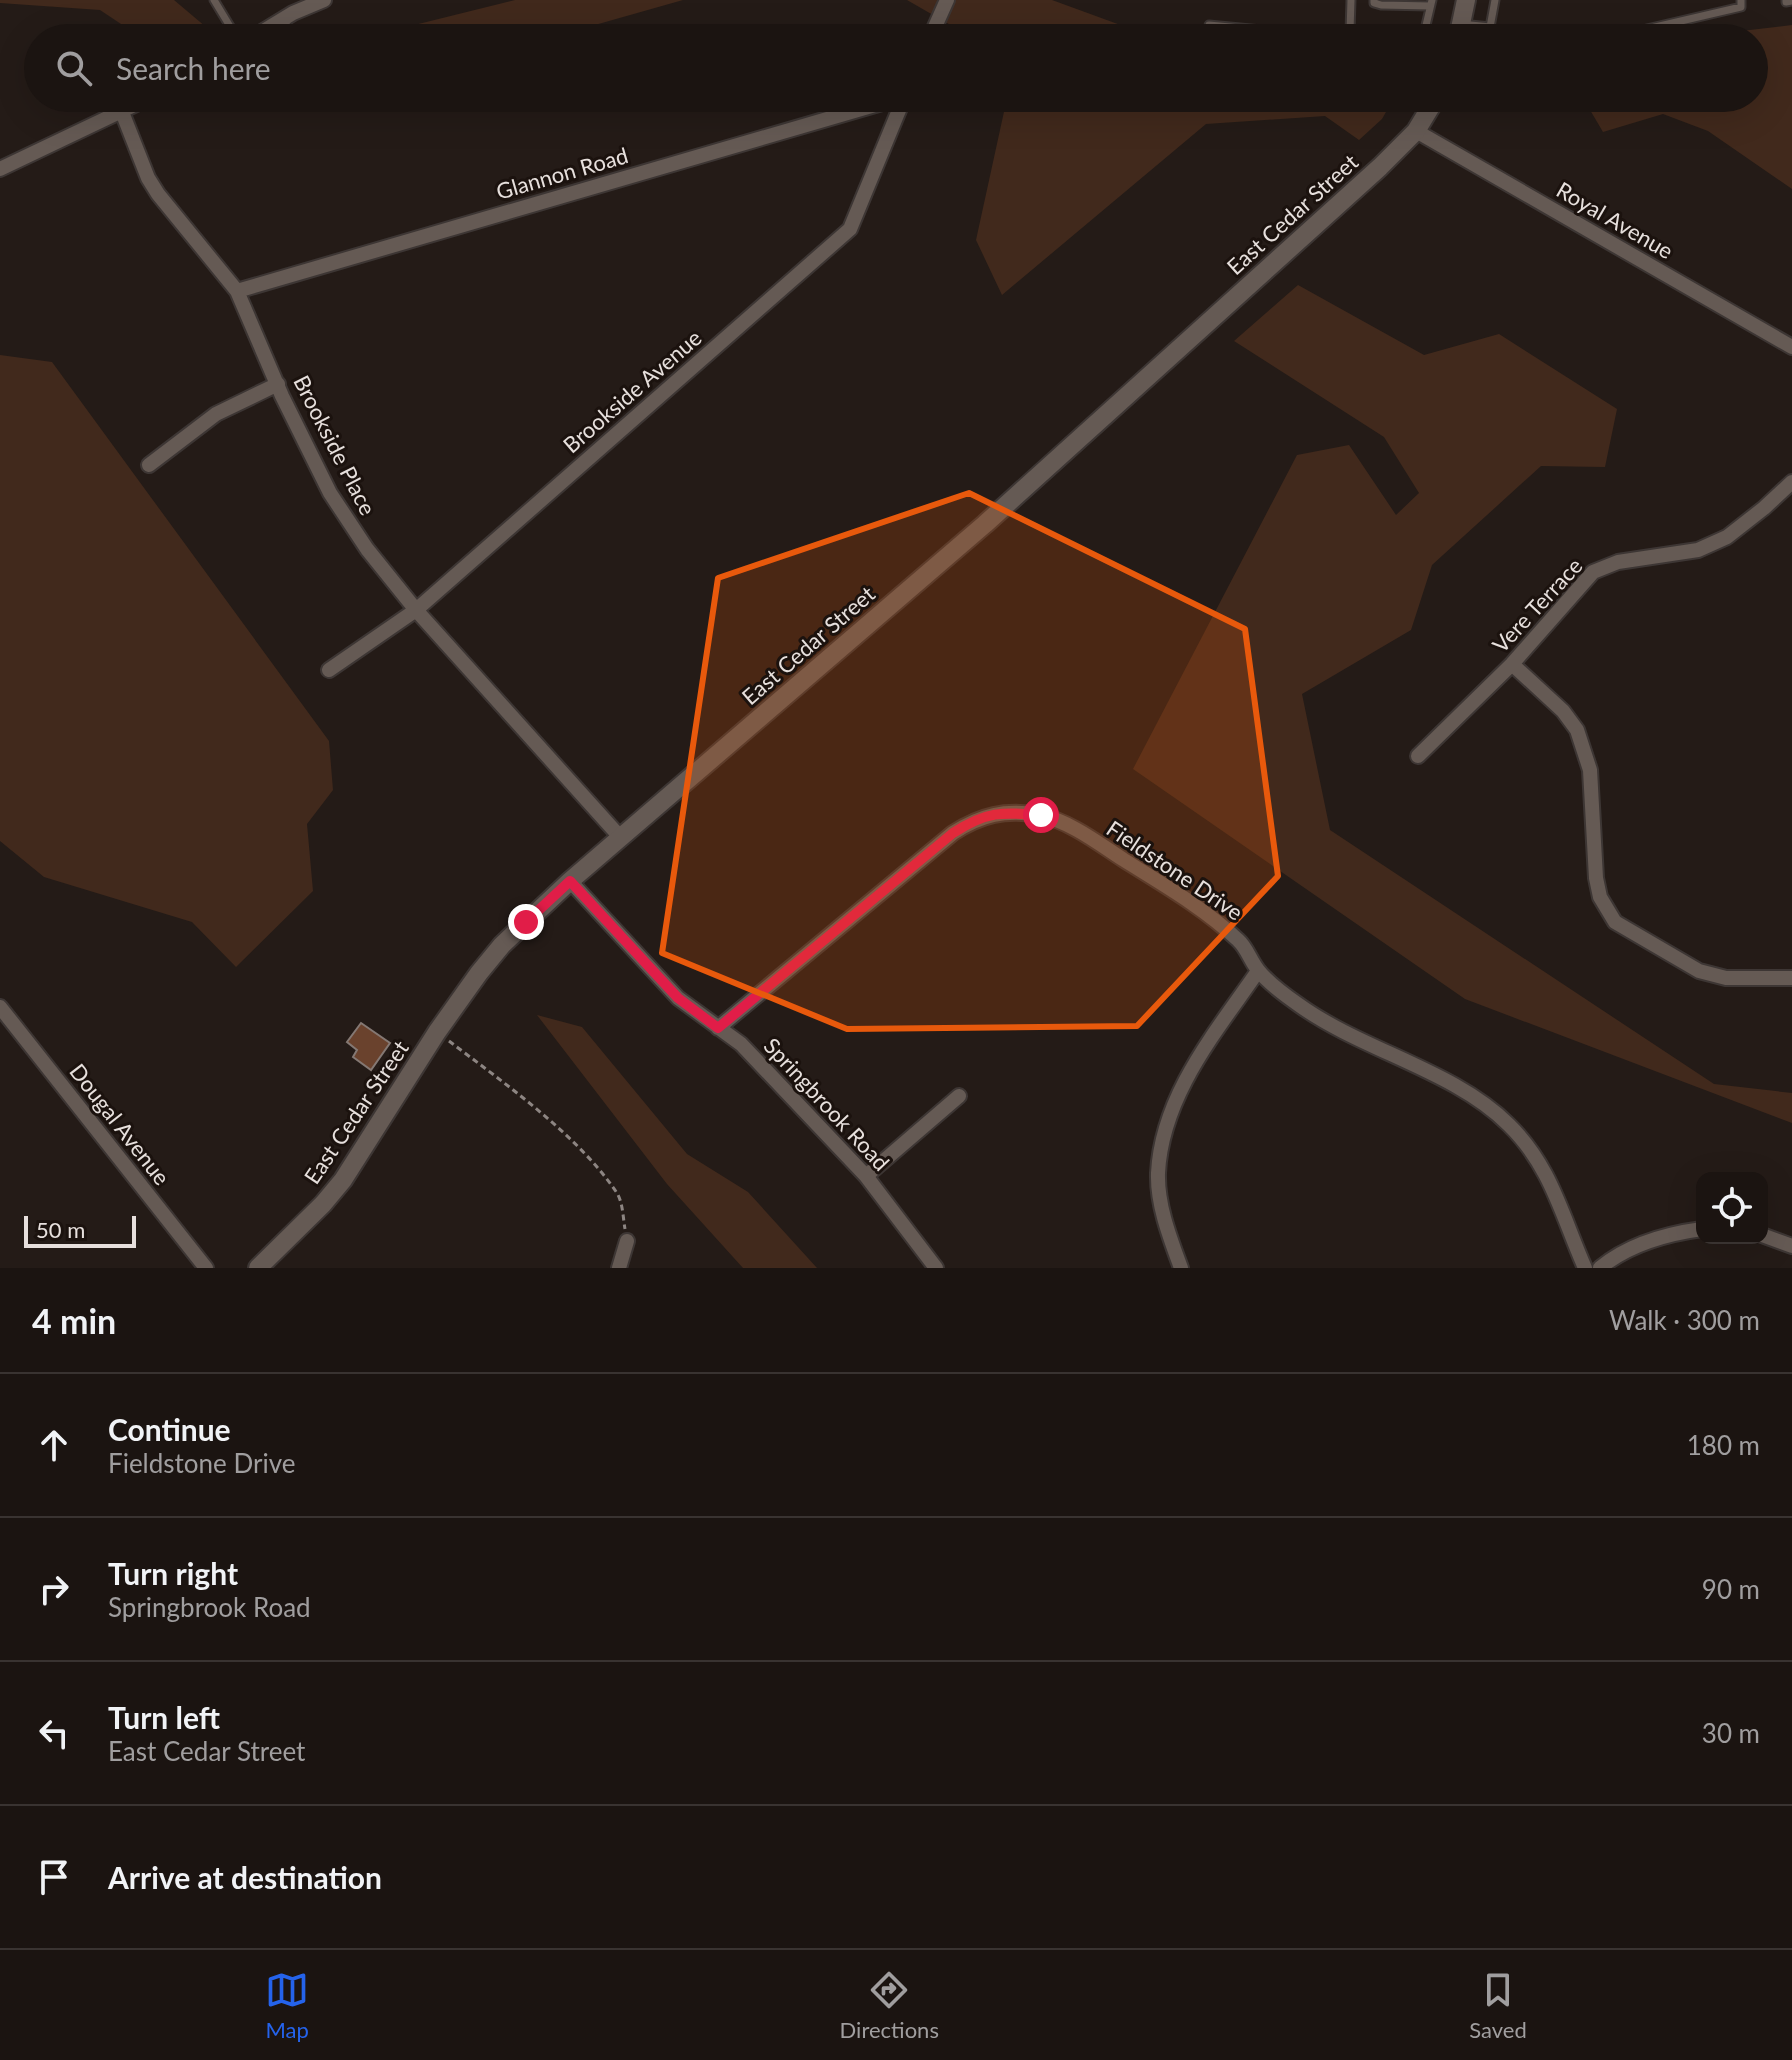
<!DOCTYPE html>
<html lang="en">
<head>
<meta charset="utf-8">
<style>
	:root { --surface:#1b1411; --page:#241d1a; --text:#f1f3f6; --muted:#a09e9f; --line:#393331; --accent:#2563eb }
	body { margin:0; font-family:Lato,sans-serif; background:var(--page); color:var(--text) }
	.controls { position:absolute; right:24px; bottom:24px; display:grid; overflow:hidden; border-radius:16px; box-shadow:0 8px 32px #0002 }
	.controls button { width:72px; height:72px; display:grid; place-items:center; padding:0; border:0; border-bottom:2px solid var(--line); background:var(--surface); color:var(--text); font:40px sans-serif }
	.scale { position:absolute; left:24px; bottom:20px; width:112px; box-sizing:border-box; padding-left:8px; border:4px solid #e7e0dd; border-top:0; font-size:22px; line-height:28px; white-space:nowrap; color:#e7e0dd; -webkit-text-stroke:6px #1b120e; paint-order:stroke }
	.stop { position:absolute; width:24px; height:24px; margin:-18px; border:6px solid #e11d48; border-radius:50%; background:#fff }
	.stop.end { background:#e11d48; border-color:#fff; box-shadow:0 2px 8px #0008 }
	.list { margin:0; padding:0; list-style:none }
	h2 { display:flex; justify-content:space-between; align-items:center; height:104px; margin:0; padding:0 32px; font-size:34px }
	h2 small { font-size:26px; font-weight:400; color:var(--muted) }
	.list li { display:grid; grid-template-columns:52px 1fr auto; gap:24px; align-items:center; box-sizing:border-box; height:144px; padding:0 32px; border-top:2px solid var(--line) }
	.list b { display:block; font-size:30px; white-space:nowrap }
	.list p { margin:0; font-size:26px; white-space:nowrap; color:var(--muted) }
	.list em { font-size:26px; font-style:normal; color:var(--muted) }
	.icon { flex:none; width:44px; height:44px; fill:none; stroke:currentColor; stroke-width:2; stroke-linecap:round; stroke-linejoin:round }
	.map { position:relative; flex:none; width:1792px; height:1268px; overflow:hidden }
	.search { position:absolute; background:var(--surface); box-shadow:0 8px 32px #0002; left:24px; right:24px; top:24px; height:88px; display:flex; align-items:center; gap:20px; box-sizing:border-box; padding:0 28px; border-radius:44px; color:var(--muted); font-size:30px }
	.sheet { height:680px; background:var(--surface) }
	nav { display:flex; justify-content:space-around; align-items:center; box-sizing:border-box; height:112px; border-top:2px solid var(--line); background:var(--surface); font-size:22px; color:var(--muted) }
	nav a { display:grid; justify-items:center; gap:4px }
	nav .on { color:var(--accent) }
	.map>svg:first-child { display:block }
</style>
</head>
<body>
<div class="map">
<svg width="1792" height="1268" viewBox="0 0 1792 1268">
	<rect width="100%" height="100%" fill="#241b17"/>
	<path fill="#41291c" d="M 0,0 L 174,0 L 219,38 L 142,38 L 100,10 L 0,3 Z
		M 515,0 L 683,0 L 549,38 L 362,38 Z
		M 907,0 L 1052,0 L 1156,38 L 973,38 Z
		M 1792,25 L 1792,189 L 1708,131 L 1663,114 L 1603,132 L 1583,98 L 1754,98 L 1754,38 L 1681,38 Z
		M 1007,98 L 1394,98 L 1382,119 L 1359,140 L 1325,116 L 1206,124 L 1002,295 L 976,240 Z
		M 1298,285 L 1424,355 L 1499,334 L 1617,409 L 1605,467 L 1541,466 L 1432,565 L 1411,630 L 1302,694 L 1330,830 L 1714,1084 L 1792,1093 L 1792,1123 L 1465,999 L 1133,769 L 1297,455 L 1349,445 L 1396,515 L 1419,493 L 1384,437 L 1234,341 Z
		M 0,355 L 52,362 L 329,741 L 333,790 L 307,824 L 313,891 L 236,967 L 192,922 L 44,877 L 0,841 Z
		M 537,1015 L 582,1027 L 687,1154 L 748,1192 L 817,1268 L 743,1268 L 667,1184 Z"/>
	<path fill="#6a422d" stroke="#847873" stroke-width="2" d="M 361,1023 L 390,1043 L 371,1070 L 353,1057 L 357,1050 L 347,1042 Z"/>
	<g fill="none" stroke-linecap="round" stroke-linejoin="round">
		<g stroke="#3d3634" stroke-width="11">
			<path id="service" d="M 214,0 L 237,38
				M 1374,0 L 1374,3 L 1381,5 L 1430,6
				M 1786,0 L 1786,2 L 1792,1
				M 283,19 L 294,38
				M 1461,24 L 1490,27
				M 1209,25 L 1305,34 L 1332,35 L 1350,31 L 1413,38
				M 1350,31 L 1351,0
				M 1423,38 L 1432,0
				M 1488,38 L 1495,0
				M 1608,38 L 1741,7 L 1741,0"/>
		</g>
		<g stroke="#3d3634" stroke-width="18">
			<path id="minor" d="M 252,38 L 293,13 L 324,0
				M 930,38 L 947,0
				M 122,112 L 148,178 L 158,194 L 237,291 L 282,396 L 330,493 L 367,549 L 416,610 L 621,838
				M 1416,131 L 1792,347
				M 0,169 L 149,98
				M 237,291 L 899,98
				M 149,465 L 216,414 L 278,384
				M 1512,664 L 1563,711 L 1577,730 L 1590,770 L 1596,878 L 1600,897 L 1615,922 L 1699,971 L 1726,978 L 1792,978
				M 329,670 L 416,610 L 850,229 L 904,98
				M 1418,756 L 1512,664 L 1593,572 L 1618,562 L 1698,550 L 1727,537 L 1764,508 L 1792,482
				M 570,881 L 678,998 L 741,1044 L 866,1176 L 936,1268
				M 0,1007 L 206,1268
				M 718,1028 L 953,833 C 981,815 1005,809 1039,815 C 1070,821 1098,843 1124,860 C 1164,885 1204,908 1238,940 C 1247,948 1250,960 1258,970 C 1268,983 1286,996 1299,1005 C 1363,1051 1454,1070 1509,1125 C 1551,1166 1562,1216 1585,1268
				M 866,1176 L 959,1096
				M 1762,1235 L 1792,1246
				M 619,1268 L 627,1241
				M 1181,1268 C 1170,1238 1157,1205 1158,1173 C 1162,1095 1216,1032 1258,971
				M 1600,1268 C 1629,1244 1665,1234 1702,1229"/>
		</g>
		<g stroke="#3d3634" stroke-width="22">
			<path id="tertiary" d="M 1458,38 L 1466,0
				M 258,1268 L 323,1204 L 343,1180 L 437,1032 L 479,973 L 502,945 L 570,881 L 985,524 L 1380,167 L 1416,131 L 1436,98"/>
		</g>
		<path stroke="#8d8582" stroke-width="3" stroke-dasharray="6 4" stroke-linecap="butt" d="M 449,1041 C 504,1083 578,1135 617,1193 C 623,1203 623,1218 625,1229"/>
		<use href="#service" stroke="#655a54" stroke-width="7"/>
		<use href="#minor" stroke="#655a54" stroke-width="14"/>
		<use href="#tertiary" stroke="#655a54" stroke-width="18"/>
	</g>
	<g fill="none" stroke-linecap="round" stroke-linejoin="round">
		<path stroke="#e11d48" stroke-width="10" d="M 526,922 L 570,881 L 678,998 L 718,1028 L 953,833 C 987,811 1001,812 1041,815"/>
	</g>
	<path fill="#e8590c" fill-opacity="0.2" stroke="#e8590c" stroke-width="6" stroke-linejoin="round" d="M 969,493 L 1245,629 L 1278,876 L 1137,1026 L 847,1029 L 662,953 L 718,578 Z"/>
	<g text-anchor="middle" dominant-baseline="central" stroke-width="6" stroke-linejoin="round" paint-order="stroke">
		<g font-size="22" fill="#e7e0dd" stroke="#1b120e">
			<text transform="translate(562 173) rotate(-16)">Glannon Road</text>
			<text transform="translate(1292 214) rotate(-42)">East Cedar Street</text>
			<text transform="translate(1615 220) rotate(30)">Royal Avenue</text>
			<text transform="translate(632 391) rotate(-41)">Brookside Avenue</text>
			<text transform="translate(335 445) rotate(63)">Brookside Place</text>
			<text transform="translate(1537 605) rotate(-47)">Vere Terrace</text>
			<text transform="translate(808 645) rotate(-41)">East Cedar Street</text>
			<text transform="translate(1175 870) rotate(34)">Fieldstone Drive</text>
			<text transform="translate(827 1104) rotate(47)">Springbrook Road</text>
			<text transform="translate(356 1112) rotate(-56)">East Cedar Street</text>
			<text transform="translate(120 1124) rotate(52)">Dougal Avenue</text>
		</g>
	</g>
</svg>
<div class="controls">
<button><svg class="icon" aria-label="locate" viewBox="0 0 24 24"><circle cx="12" cy="12" r="6"/><path d="M12 2v4M12 18v4M2 12h4M18 12h4"/></svg></button>
</div>
<div class="scale">50 m</div>
<div class="stop" style="left:1041px;top:815px"></div>
<div class="stop end" style="left:526px;top:922px"></div>
<div class="search"><svg class="icon" aria-label="search" viewBox="0 0 24 24"><circle cx="10" cy="10" r="6"/><path d="M15 15l6 6"/></svg>Search here</div>
</div>
<section class="sheet">
<h2>4 min<small>Walk · 300 m</small></h2>
<ul class="list">
<li><svg class="icon" aria-label="ahead" viewBox="0 0 24 24"><path d="M12 20V5M6 11l6-6 6 6"/></svg><div><b>Continue</b><p>Fieldstone Drive</p></div><em>180 m</em></li>
<li><svg class="icon" aria-label="right" viewBox="0 0 24 24"><path d="M7 20v-9h11M14 6l5 5-5 5"/></svg><div><b>Turn right</b><p>Springbrook Road</p></div><em>90 m</em></li>
<li><svg class="icon" aria-label="left" viewBox="0 0 24 24"><path d="M17 20v-9H6M10 6l-5 5 5 5"/></svg><div><b>Turn left</b><p>East Cedar Street</p></div><em>30 m</em></li>
<li><svg class="icon" aria-label="arrive" viewBox="0 0 24 24"><path d="M6 21V4h12l-3 4 3 4H6"/></svg><div><b>Arrive at destination</b></div></li>
</ul>
</section>
<nav>
<a class="on"><svg class="icon" aria-label="map" viewBox="0 0 24 24"><path d="M3 6l6-2 6 2 6-2v14l-6 2-6-2-6 2zM9 4v14M15 6v14"/></svg>Map</a>
<a><svg class="icon" aria-label="directions" viewBox="0 0 24 24"><path d="M12 3l9 9-9 9-9-9zM9 14v-3h6M13 9l2 2-2 2"/></svg>Directions</a>
<a><svg class="icon" aria-label="saved" viewBox="0 0 24 24"><path d="M7 4h10v16l-5-4-5 4z"/></svg>Saved</a>
</nav>
</body>
</html>
